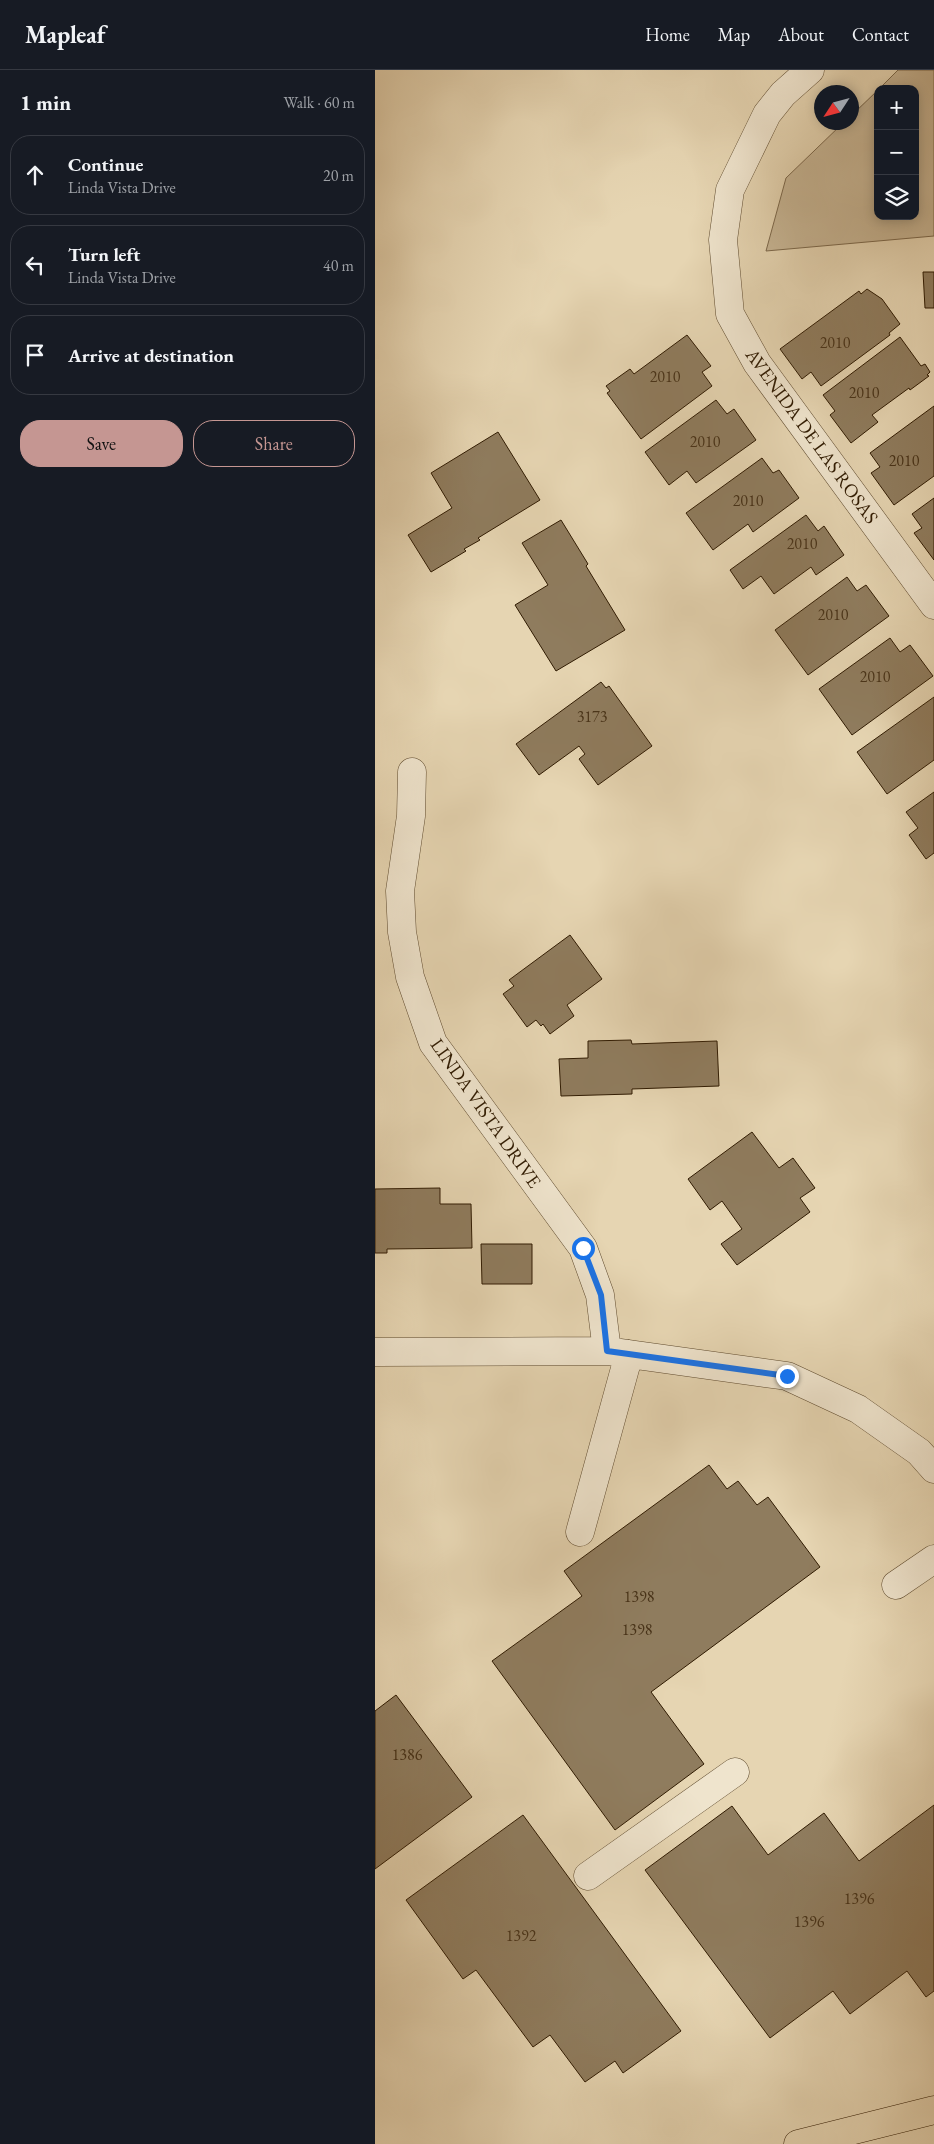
<!DOCTYPE html>
<html lang="en">
<head>
<meta charset="utf-8">
<style>
	:root { --surface:#171b24; --page:#242831; --text:#f1f3f6; --muted:#9ea1a6; --line:#363941; --accent:#c59692 }
	body { margin:0; font-family:"EB Garamond",serif; background:var(--page); color:var(--text) }
	.controls { position:absolute; right:15px; top:15px; display:grid; overflow:hidden; border-radius:10px; box-shadow:0 2px 12px #0003 }
	.controls button { width:45px; height:45px; display:grid; place-items:center; padding:0; border:0; border-bottom:1px solid var(--line); background:var(--surface); color:var(--text); font:25px sans-serif }
	.compass { position:absolute; left:439px; top:15px; width:45px; height:45px; border-radius:50%; background:var(--surface); box-shadow:0 2px 12px #0003; rotate:234deg }
	.stop { position:absolute; width:15px; height:15px; margin:-11px; border:4px solid #1a73e8; border-radius:50%; background:#fff }
	.stop.end { background:#1a73e8; border-color:#fff; box-shadow:0 1px 5px #0008 }
	.list { margin:0; padding:0; list-style:none }
	h2 { display:flex; justify-content:space-between; align-items:center; height:65px; margin:0; padding:0 20px; font-size:21px }
	h2 small { font-size:16px; font-weight:400; color:var(--muted) }
	.list li { display:grid; grid-template-columns:32px 1fr auto; gap:15px; align-items:center; box-sizing:border-box; height:80px; margin:0 10px 10px; padding:0 10px; border:1px solid var(--line); border-radius:20px }
	.list b { display:block; font-size:19px; white-space:nowrap }
	.list p { margin:0; font-size:16px; white-space:nowrap; color:var(--muted) }
	.list em { font-size:16px; font-style:normal; color:var(--muted) }
	.actions { display:flex; gap:10px; padding:15px 20px }
	.actions a { flex:1; padding:11px 0; border:1px solid var(--accent); border-radius:20px; text-align:center; font-size:18px; color:var(--accent) }
	.actions .main { background:var(--accent); color:#111 }
	.icon { flex:none; width:28px; height:28px; fill:none; stroke:currentColor; stroke-width:2; stroke-linecap:round; stroke-linejoin:round }
	.map { position:relative; flex:none; width:559px; height:2074px; overflow:hidden }
	header { display:flex; align-items:center; gap:30px; box-sizing:border-box; height:70px; padding:0 25px; background:var(--surface); border-bottom:1px solid var(--line) }
	header strong { font-size:24px }
	nav { display:flex; gap:28px; margin-inline-start:auto; font-size:18px }
	main { display:flex }
	aside { flex:1; background:var(--surface) }
	.map>svg:first-child { display:block }
</style>
</head>
<body>
<header>
<strong>Mapleaf</strong>
<nav><a>Home</a><a>Map</a><a>About</a><a>Contact</a></nav>
</header>
<main>
<aside>
<h2>1 min<small>Walk · 60 m</small></h2>
<ul class="list">
<li><svg class="icon" aria-label="ahead" viewBox="0 0 24 24"><path d="M12 20V5M6 11l6-6 6 6"/></svg><div><b>Continue</b><p>Linda Vista Drive</p></div><em>20 m</em></li>
<li><svg class="icon" aria-label="left" viewBox="0 0 24 24"><path d="M17 20v-9H6M10 6l-5 5 5 5"/></svg><div><b>Turn left</b><p>Linda Vista Drive</p></div><em>40 m</em></li>
<li><svg class="icon" aria-label="arrive" viewBox="0 0 24 24"><path d="M6 21V4h12l-3 4 3 4H6"/></svg><div><b>Arrive at destination</b></div></li>
</ul>
<div class="actions"><a class="main">Save</a><a>Share</a></div>
</aside>
<div class="map">
<svg width="559" height="2074" viewBox="0 0 559 2074">
	<rect width="100%" height="100%" fill="#e6d5b2"/>
	<filter id="stains"><feTurbulence type="fractalNoise" baseFrequency=".004" numOctaves="4"/><feColorMatrix values="0 0 0 0 .2 0 0 0 0 .09 0 0 0 0 .02 0 0 0 .5 -.17"/></filter>
	<radialGradient id="worn" r=".72"><stop offset=".6" stop-color="#630" stop-opacity="0"/><stop offset="1" stop-color="#630" stop-opacity=".3"/></radialGradient>
	<path fill="#c7b594" stroke="#7c684b" d="M 523,0 L 559,0 L 559,166 L 391,181 L 411,108 L 468,53 L 477,52 L 477,45 L 503,20 L 503,146 L 540,146 L 540,19 L 504,19 Z"/>
	<path fill="#8f7c5e" stroke="#301b02" d="M 548,202 L 559,202 L 559,238 L 550,238 Z
		M 492,219 L 507,229 L 525,254 L 514,263 L 515,265 L 446,316 L 436,302 L 427,309 L 405,279 L 484,221 L 486,224 Z
		M 312,265 L 336,296 L 327,302 L 337,316 L 266,369 L 232,323 L 235,321 L 231,316 L 255,299 L 259,304 Z
		M 525,267 L 546,296 L 550,294 L 555,302 L 552,305 L 554,306 L 535,320 L 534,318 L 497,345 L 503,352 L 476,373 L 455,345 L 460,341 L 448,325 Z
		M 341,330 L 352,344 L 359,339 L 381,370 L 321,413 L 312,401 L 294,415 L 270,382 Z
		M 559,336 L 559,406 L 519,435 L 496,403 L 505,397 L 495,383 Z
		M 123,362 L 165,430 L 103,468 L 105,470 L 89,479 L 91,481 L 56,502 L 33,465 L 77,438 L 56,403 Z
		M 387,388 L 398,403 L 404,400 L 424,428 L 378,462 L 373,454 L 338,480 L 311,443 Z
		M 559,428 L 559,490 L 539,463 L 547,458 L 537,444 Z
		M 431,445 L 443,461 L 449,456 L 469,485 L 441,505 L 436,497 L 399,524 L 386,506 L 368,519 L 355,500 Z
		M 186,450 L 213,494 L 211,496 L 250,560 L 181,601 L 140,535 L 173,515 L 147,473 Z
		M 472,507 L 482,521 L 491,515 L 514,546 L 433,605 L 400,560 Z
		M 515,568 L 525,582 L 535,575 L 558,606 L 477,665 L 444,619 Z
		M 226,612 L 231,618 L 234,616 L 277,676 L 223,715 L 204,689 L 210,684 L 204,676 L 164,705 L 141,674 Z
		M 559,627 L 559,690 L 512,724 L 482,682 Z
		M 559,722 L 559,783 L 551,789 L 534,765 L 543,758 L 531,742 Z
		M 195,865 L 227,909 L 192,935 L 199,946 L 175,964 L 168,954 L 166,956 L 161,950 L 152,957 L 128,924 L 139,916 L 134,910 Z
		M 256,970 L 257,974 L 342,971 L 344,1016 L 257,1019 L 257,1024 L 186,1026 L 184,989 L 213,988 L 213,971 Z
		M 377,1062 L 404,1098 L 418,1088 L 440,1118 L 425,1128 L 435,1142 L 362,1195 L 346,1174 L 367,1159 L 347,1131 L 335,1140 L 313,1109 Z
		M 65,1118 L 65,1134 L 96,1134 L 97,1178 L 12,1179 L 12,1183 L 0,1183 L 0,1119 Z
		M 106,1174 L 157,1174 L 157,1214 L 107,1214 Z
		M 334,1395 L 352,1419 L 363,1411 L 382,1435 L 393,1427 L 445,1497 L 276,1622 L 329,1694 L 240,1760 L 117,1591 L 207,1526 L 189,1501 Z
		M 21,1625 L 97,1727 L 0,1799 L 0,1641 Z
		M 559,1735 L 559,1921 L 551,1927 L 532,1901 L 475,1944 L 458,1921 L 395,1968 L 270,1800 L 357,1736 L 393,1785 L 449,1743 L 484,1791 Z
		M 148,1745 L 306,1961 L 248,2003 L 240,1991 L 210,2012 L 175,1965 L 158,1977 L 101,1900 L 88,1909 L 31,1830 Z"/>
	<g fill="none" stroke-linecap="round" stroke-linejoin="round">
		<g stroke="#5e4a2e" stroke-width="29">
			<path id="minor" d="M 435,0 L 408,24 L 392,44 L 355,120 L 348,170 L 355,244 L 382,293 L 559,535
				M 37,702 L 36,746 L 25,821 L 27,862 L 35,907 L 58,973 L 208,1178 L 225,1225 L 232,1281
				M 0,1282 L 232,1281 L 412,1306 L 483,1339 L 544,1382 L 559,1399
				M 205,1462 L 254,1284
				M 521,1515 L 559,1489
				M 213,1806 L 360,1702"/>
		</g>
		<g stroke="#301b02" stroke-width="29">
			<path id="major" d="M 423,2074 L 559,2040"/>
		</g>
		<use href="#minor" stroke="#efe4cd" stroke-width="28"/>
		<use href="#major" stroke="#e6d5b2" stroke-width="28"/>
	</g>
	<g fill="none" stroke-linecap="round" stroke-linejoin="round">
		<path stroke="#1a73e8" stroke-width="6" d="M 208,1178 L 226,1225 L 232,1281 L 412,1306"/>
	</g>
	<g text-anchor="middle" dominant-baseline="central" stroke-width="4" stroke-linejoin="round" paint-order="stroke">
		<g font-size="16" fill="#483319">
			<text x="460" y="272">2010</text>
			<text x="290" y="306">2010</text>
			<text x="489" y="322">2010</text>
			<text x="330" y="371">2010</text>
			<text x="529" y="390">2010</text>
			<text x="373" y="430">2010</text>
			<text x="427" y="473">2010</text>
			<text x="458" y="544">2010</text>
			<text x="500" y="606">2010</text>
			<text x="217" y="646">3173</text>
			<text x="264" y="1526">1398</text>
			<text x="262" y="1559">1398</text>
			<text x="32" y="1684">1386</text>
			<text x="484" y="1828">1396</text>
			<text x="434" y="1851">1396</text>
			<text x="146" y="1865">1392</text>
		</g>
		<g font-size="19" fill="#301b02" stroke="#efe4cd">
			<text transform="translate(437 366) rotate(54)">AVENIDA DE LAS ROSAS</text>
			<text transform="translate(111 1043) rotate(55)">LINDA VISTA DRIVE</text>
		</g>
	</g>
	<rect width="100%" height="100%" filter="url(#stains)"/>
	<rect width="100%" height="100%" fill="url(#worn)"/>
</svg>
<div class="controls">
<button>+</button>
<button>−</button>
<button><svg class="icon" aria-label="layers" viewBox="0 0 24 24"><path d="M12 4l9 5-9 5-9-5zM3 14l9 5 9-5"/></svg></button>
</div>
<svg class="compass" viewBox="-18 -18 36 36"><path d="M0-13l5 13h-10z" fill="#e53935"/><path d="M0 13l5-13h-10z" fill="#9ea1a6"/></svg>
<div class="stop" style="left:208px;top:1178px"></div>
<div class="stop end" style="left:412px;top:1306px"></div>
</div>
</main>
</body>
</html>
